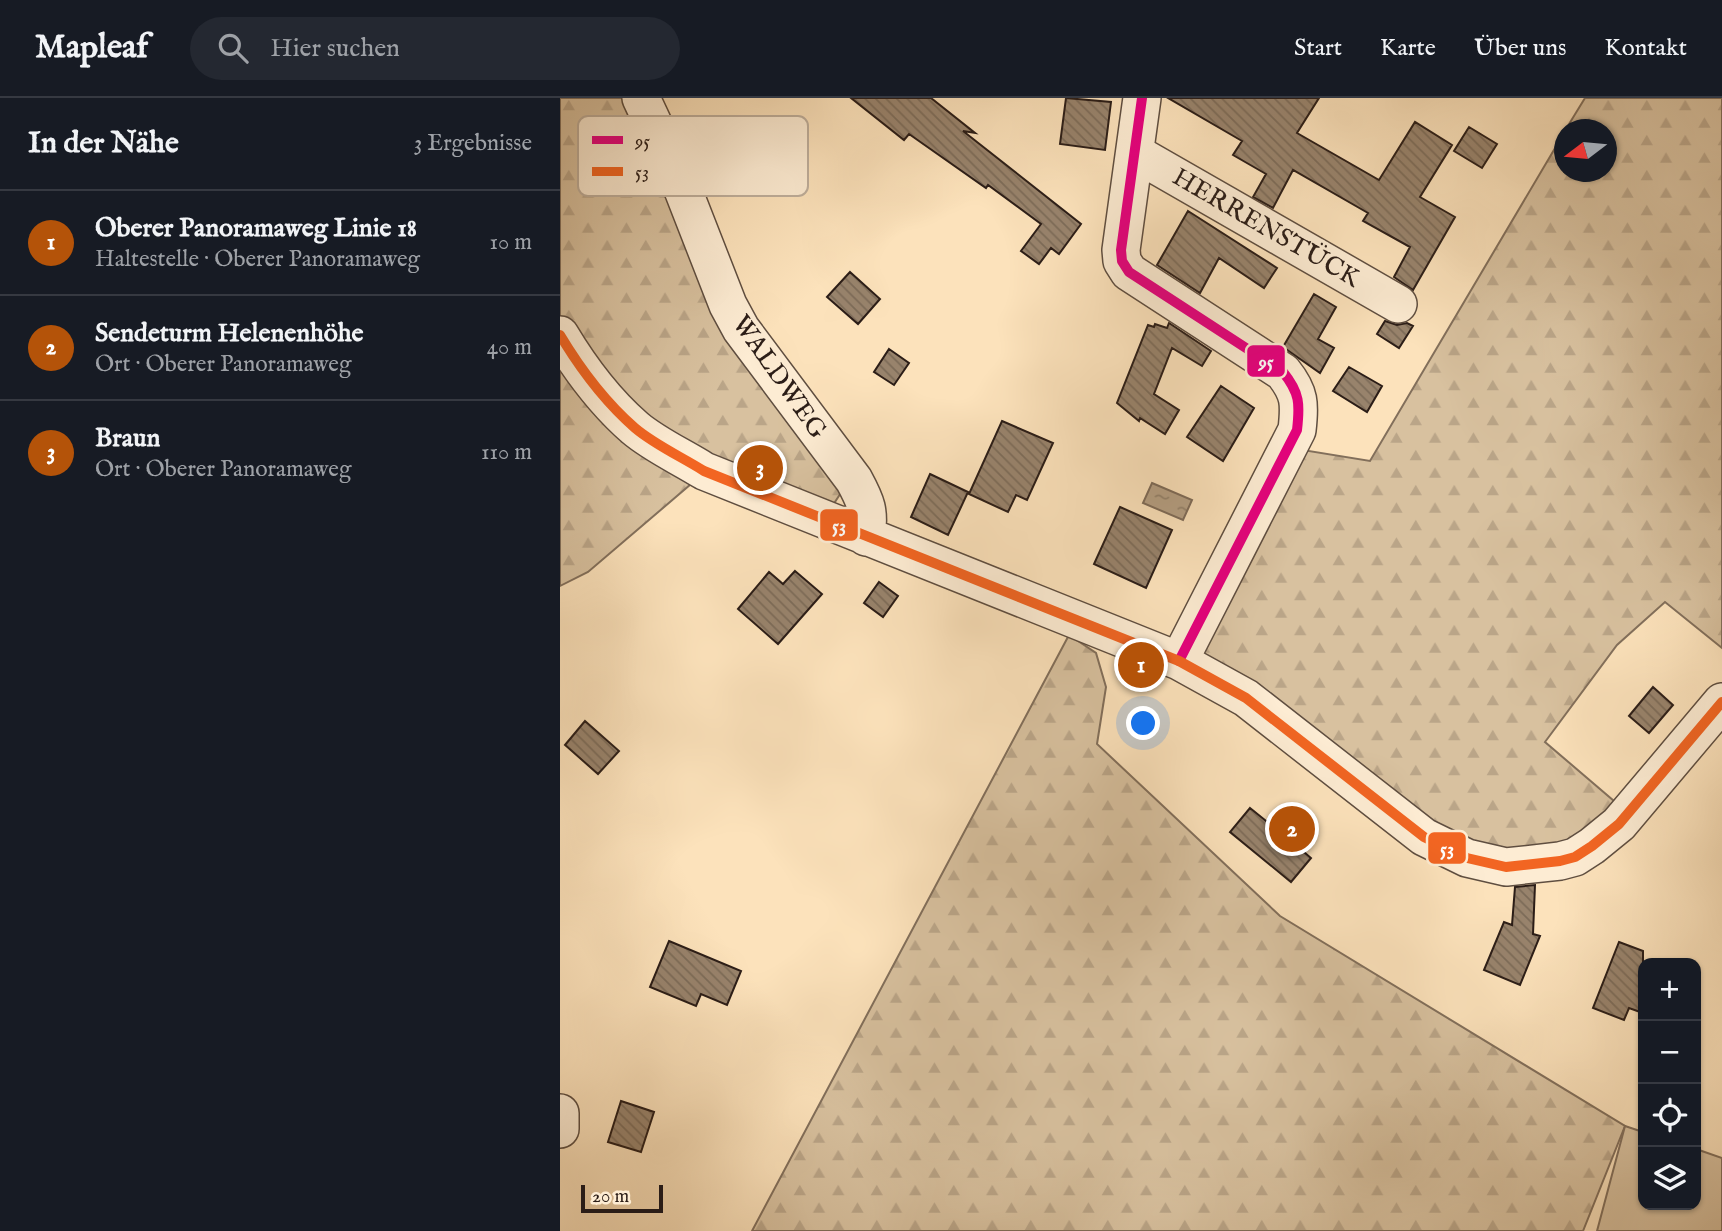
<!DOCTYPE html>
<html lang="de">
<head>
<meta charset="utf-8">
<style>
	:root { --surface:#171b24; --page:#242831; --text:#f1f3f6; --muted:#9ea1a6; --line:#363941; --accent:#b45309 }
	body { margin:0; font-family:"IM FELL English",serif; background:var(--page); color:var(--text) }
	.controls { position:absolute; right:21px; bottom:21px; display:grid; overflow:hidden; border-radius:14px; box-shadow:0 2px 5px #0004 }
	.controls button { width:63px; height:63px; display:grid; place-items:center; padding:0; border:0; border-bottom:2px solid var(--line); background:var(--surface); color:var(--text); font:35px sans-serif }
	.compass { position:absolute; left:994px; top:21px; width:63px; height:63px; border-radius:50%; background:var(--surface); box-shadow:0 2px 5px #0004; rotate:254deg }
	.scale { position:absolute; left:21px; bottom:18px; width:82px; box-sizing:border-box; padding-left:7px; border:4px solid #2b1d17; border-top:0; font-size:19px; line-height:24px; white-space:nowrap; color:#2b1d17; -webkit-text-stroke:5px #fdecd3; paint-order:stroke }
	.you { position:absolute; left:584px; top:626px; width:24px; height:24px; margin:-18px; border:5px solid #fff; border-radius:50%; background:#1a73e8; box-shadow:0 0 0 10px #1a73e833 }
	.badge { display:grid; place-items:center; width:46px; height:46px; border-radius:50%; background:var(--accent); color:#fff; font-size:23px; font-weight:700 }
	.pin { position:absolute; translate:-50% -50%; border:4px solid #fff; box-shadow:0 2px 7px #0006 }
	.list { margin:0; padding:0; list-style:none }
	h2 { display:flex; justify-content:space-between; align-items:center; height:91px; margin:0; padding:0 28px; font-size:30px }
	h2 small { font-size:23px; font-weight:400; color:var(--muted) }
	.list li { display:grid; grid-template-columns:46px 1fr auto; gap:21px; align-items:center; box-sizing:border-box; height:105px; padding:0 28px; border-top:2px solid var(--line) }
	.list b { display:block; font-size:26px; white-space:nowrap }
	.list p { margin:0; font-size:23px; white-space:nowrap; color:var(--muted) }
	.list em { font-size:23px; font-style:normal; color:var(--muted) }
	.icon { flex:none; width:38px; height:38px; fill:none; stroke:currentColor; stroke-width:2; stroke-linecap:round; stroke-linejoin:round }
	.map { position:relative; flex:none; width:1162px; height:1133px; overflow:hidden }
	header { display:flex; align-items:center; gap:42px; box-sizing:border-box; height:98px; padding:0 35px; background:var(--surface); border-bottom:2px solid var(--line) }
	header strong { font-size:33px }
	nav { display:flex; gap:38px; margin-inline-start:auto; font-size:24px }
	.search { width:490px; height:63px; background:var(--page); display:flex; align-items:center; gap:18px; box-sizing:border-box; padding:0 24px; border-radius:38px; color:var(--muted); font-size:26px }
	main { display:flex }
	aside { flex:1; background:var(--surface) }
	.map>svg:first-child { display:block }
</style>
</head>
<body>
<header>
<strong>Mapleaf</strong>
<div class="search"><svg class="icon" aria-label="search" viewBox="0 0 24 24"><circle cx="10" cy="10" r="6"/><path d="M15 15l6 6"/></svg>Hier suchen</div>
<nav><a>Start</a><a>Karte</a><a>Über uns</a><a>Kontakt</a></nav>
</header>
<main>
<aside>
<h2>In der Nähe<small>3 Ergebnisse</small></h2>
<ul class="list">
<li><span class="badge">1</span><div><b>Oberer Panoramaweg Linie 18</b><p>Haltestelle · Oberer Panoramaweg</p></div><em>10 m</em></li>
<li><span class="badge">2</span><div><b>Sendeturm Helenenhöhe</b><p>Ort · Oberer Panoramaweg</p></div><em>40 m</em></li>
<li><span class="badge">3</span><div><b>Braun</b><p>Ort · Oberer Panoramaweg</p></div><em>110 m</em></li>
</ul>
</aside>
<div class="map">
<svg width="1162" height="1133" viewBox="0 0 1162 1133">
	<defs>
		<pattern id="forest-firs" width="22" height="20" patternUnits="userSpaceOnUse" patternTransform="scale(1.75)"><rect width="22" height="20" fill="#d8c19f"/><path d="M5 1l3.5 6h-7zM16 11l3.5 6h-7z" fill="#baa588"/></pattern>
		<pattern id="water-ripples" width="26" height="14" patternUnits="userSpaceOnUse" patternTransform="scale(1.75)"><rect width="26" height="14" fill="#b59f83"/><path d="M2 4q2-2 4 0t4 0M15 11q2-2 4 0t4 0" fill="none" stroke="#93816a"/></pattern>
		<pattern id="building-back-hatch" width="6" height="6" patternUnits="userSpaceOnUse" patternTransform="scale(1.75)"><rect width="6" height="6" fill="#98836c"/><path d="M-1 5l2 2M0 0l6 6M5-1l2 2" fill="none" stroke="#7c6b58"/></pattern>
	</defs>
	<rect width="100%" height="100%" fill="#fce2bb"/>
	<filter id="stains"><feTurbulence type="fractalNoise" baseFrequency=".00286" numOctaves="4"/><feColorMatrix values="0 0 0 0 .2 0 0 0 0 .09 0 0 0 0 .02 0 0 0 .5 -.17"/></filter>
	<radialGradient id="worn" r=".72"><stop offset=".6" stop-color="#630" stop-opacity="0"/><stop offset="1" stop-color="#630" stop-opacity=".3"/></radialGradient>
	<path fill="url(#forest-firs)" stroke="#826f5b" stroke-width="2" d="M 0,0 L 70,0 L 286,387 L 273,407 L 158,363 L 28,474 L 0,488 Z
		M 1025,0 L 1162,0 L 1162,550 L 1105,504 L 1057,547 L 985,644 L 1061,709 L 1016,744 L 940,756 L 839,709 L 636,550 L 743,352 L 810,363 L 1004,35 L 1004,74 L 1046,74 L 1046,32 L 1006,31 Z
		M 509,537 L 536,555 L 546,589 L 537,646 L 720,818 L 1065,1028 L 1023,1133 L 192,1133 Z"/>
	<path fill="#d8c19f" stroke="#826f5b" stroke-width="2" d="M 1065,1028 L 1083,1034 L 1083,1107 L 1136,1107 L 1136,1051 L 1162,1060 L 1162,1133 L 1037,1133 Z"/>
	<path fill="url(#water-ripples)" stroke="#7e6b58" stroke-width="2" d="M 592,385 L 632,402 L 623,422 L 583,405 Z"/>
	<path fill="url(#building-back-hatch)" stroke="#2b1d17" stroke-width="2" d="M 291,0 L 371,0 L 415,35 L 403,33 L 521,126 L 499,156 L 491,150 L 479,166 L 461,153 L 481,126 L 428,87 L 426,90 L 349,36 L 344,42 Z
		M 506,0 L 551,4 L 545,52 L 500,46 Z
		M 608,0 L 759,0 L 737,35 L 819,82 L 855,24 L 892,47 L 860,99 L 895,119 L 853,192 L 834,179 L 850,149 L 803,123 L 808,115 L 733,72 L 713,110 L 693,99 L 706,76 L 673,57 L 682,43 Z
		M 909,29 L 937,46 L 922,70 L 894,53 Z
		M 628,113 L 717,170 L 704,190 L 659,160 L 640,195 L 597,167 Z
		M 290,174 L 320,201 L 298,226 L 267,199 Z
		M 754,196 L 776,209 L 758,241 L 774,250 L 760,275 L 723,249 Z
		M 825,223 L 837,227 L 847,225 L 853,228 L 839,250 L 817,236 Z
		M 609,225 L 651,253 L 642,268 L 612,250 L 594,296 L 619,312 L 605,336 L 580,320 L 579,323 L 557,305 L 588,227 L 594,229 L 595,226 L 607,230 Z
		M 329,251 L 349,265 L 334,287 L 314,274 Z
		M 789,269 L 822,288 L 807,314 L 773,293 Z
		M 661,288 L 694,310 L 663,363 L 627,339 Z
		M 442,323 L 493,345 L 467,402 L 456,397 L 448,414 L 409,396 Z
		M 370,376 L 408,394 L 388,437 L 351,419 Z
		M 560,409 L 612,432 L 586,490 L 534,466 Z
		M 235,473 L 262,496 L 218,546 L 178,511 L 209,474 L 223,486 Z
		M 319,484 L 338,498 L 323,519 L 304,505 Z
		M 1093,589 L 1113,607 L 1089,635 L 1069,618 Z
		M 25,623 L 59,653 L 38,676 L 5,647 Z
		M 690,710 L 716,731 L 745,715 L 737,748 L 751,760 L 731,784 L 670,734 Z
		M 975,787 L 973,836 L 980,838 L 960,887 L 924,872 L 944,824 L 952,827 L 955,789 Z
		M 109,843 L 181,873 L 167,907 L 141,896 L 136,908 L 90,889 Z
		M 1059,844 L 1083,853 L 1083,915 L 1069,910 L 1064,922 L 1033,910 Z
		M 61,1003 L 94,1014 L 81,1054 L 48,1044 Z"/>
	<g fill="none" stroke-linecap="round" stroke-linejoin="round">
		<g stroke="#5f4e40" stroke-width="40">
			<path id="minor" d="M 81,0 L 118,79 L 168,207 L 181,231 L 294,382 C 306,404 310,413 306,439
				M 582,0 L 561,152 L 562,163 L 569,174 L 723,274 C 740,295 740,306 737,332 L 619,563
				M 575,55 L 838,206
				M 0,237 C 21,272 44,303 75,330 C 95,347 122,359 144,373 L 619,563 L 686,600 L 864,739 L 907,760 L 946,769 L 1000,763 L 1015,759 L 1032,748 L 1059,726 L 1162,604
				M 0,1015 L 0,1031"/>
		</g>
		<use href="#minor" stroke="#fdecd3" stroke-width="37"/>
		<g stroke="#fdecd3" stroke-width="16">
			<path id="bus-1" d="M 582,0 L 561,152 L 562,163 L 569,174 L 723,274 C 740,295 740,306 737,332 L 619,563"/>
		</g>
		<g stroke="#fdecd3" stroke-width="16">
			<path id="bus-2" d="M 0,237 C 21,272 44,303 75,330 C 95,347 122,359 144,373 L 619,563 L 686,600 L 864,739 L 907,760 L 946,769 L 1000,763 L 1015,759 L 1032,748 L 1059,726 L 1162,604"/>
		</g>
		<use href="#bus-1" stroke="#e5007d" stroke-width="10"/>
		<use href="#bus-2" stroke="#f26522" stroke-width="10"/>
	</g>
	<g text-anchor="middle" dominant-baseline="central" stroke-width="6" stroke-linejoin="round" paint-order="stroke">
		<g font-size="26" fill="#2b1d17" stroke="#fdecd3">
			<text transform="translate(706 130) rotate(30)">HERRENSTÜCK</text>
			<text transform="translate(219 279) rotate(55)">WALDWEG</text>
		</g>
	</g>
	<rect x="18" y="18" width="230" height="80" rx="10" fill="#fdecd3" stroke="#beae9b" stroke-width="2"/>
	<rect x="32" y="38" width="31" height="8" fill="#e5007d"/>
	<rect x="32" y="69" width="31" height="9" fill="#f26522"/>
	<g font-size="19" fill="#2b1d17">
		<text x="75" y="49">95</text>
		<text x="75" y="80">53</text>
	</g>
	<g stroke="#fdecd3" stroke-width="2.5">
		<rect x="686" y="246" width="40" height="34" rx="7" fill="#e5007d"/>
		<rect x="259" y="410" width="40" height="34" rx="7" fill="#f26522"/>
		<rect x="867" y="733" width="40" height="34" rx="7" fill="#f26522"/>
	</g>
	<g font-size="19" text-anchor="middle" font-weight="bold" fill="#fff">
		<text x="706" y="270">95</text>
		<text x="279" y="434">53</text>
		<text x="887" y="757">53</text>
	</g>
	<rect width="100%" height="100%" filter="url(#stains)"/>
	<rect width="100%" height="100%" fill="url(#worn)"/>
</svg>
<div class="controls">
<button>+</button>
<button>−</button>
<button><svg class="icon" aria-label="locate" viewBox="0 0 24 24"><circle cx="12" cy="12" r="6"/><path d="M12 2v4M12 18v4M2 12h4M18 12h4"/></svg></button>
<button><svg class="icon" aria-label="layers" viewBox="0 0 24 24"><path d="M12 4l9 5-9 5-9-5zM3 14l9 5 9-5"/></svg></button>
</div>
<svg class="compass" viewBox="-18 -18 36 36"><path d="M0-13l5 13h-10z" fill="#e53935"/><path d="M0 13l5-13h-10z" fill="#9ea1a6"/></svg>
<div class="scale">20 m</div>
<div class="you"></div>
<div class="pin badge" style="left:581px;top:567px">1</div>
<div class="pin badge" style="left:732px;top:731px">2</div>
<div class="pin badge" style="left:200px;top:370px">3</div>
</div>
</main>
</body>
</html>
